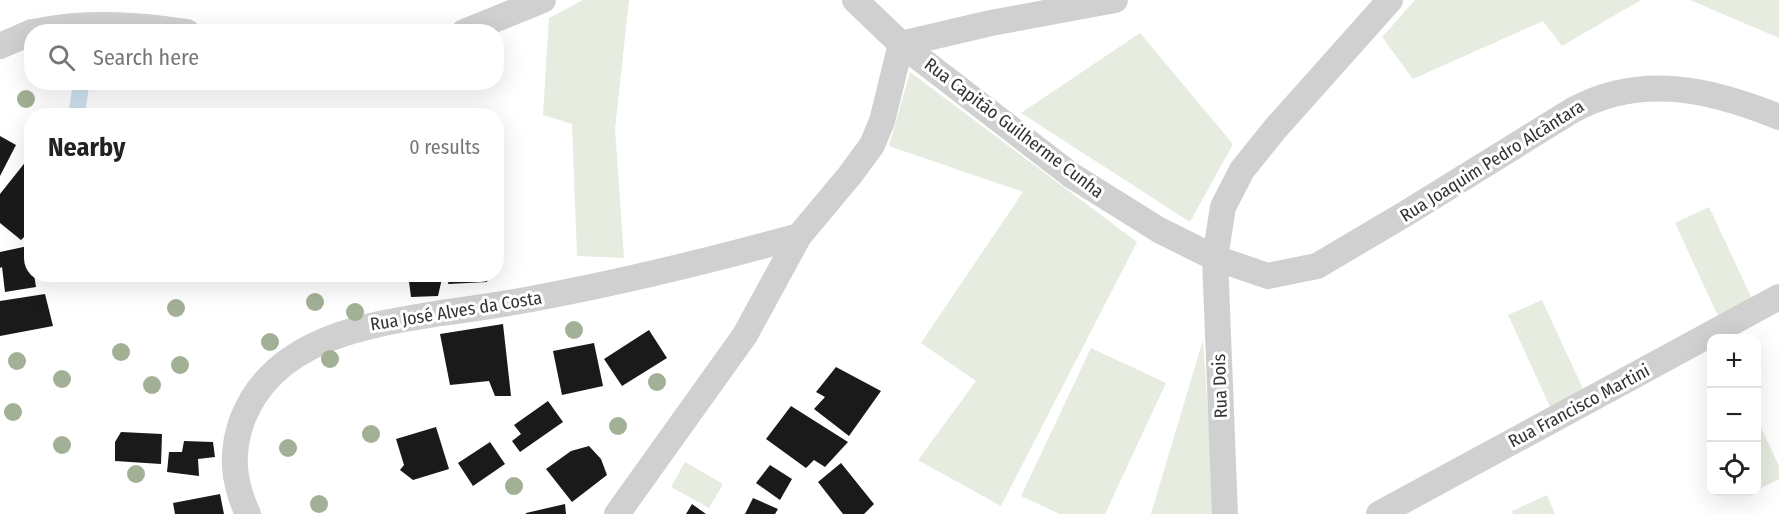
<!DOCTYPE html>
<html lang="en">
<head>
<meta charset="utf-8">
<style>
	:root { --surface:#fff; --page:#f6f6f6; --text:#222; --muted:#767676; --line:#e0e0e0 }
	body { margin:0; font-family:"Fira Sans Condensed",sans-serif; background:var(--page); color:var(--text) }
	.controls { position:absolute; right:18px; bottom:18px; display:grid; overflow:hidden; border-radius:12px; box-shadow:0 6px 24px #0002 }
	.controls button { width:54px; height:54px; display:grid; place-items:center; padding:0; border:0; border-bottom:2px solid var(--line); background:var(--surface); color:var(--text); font:30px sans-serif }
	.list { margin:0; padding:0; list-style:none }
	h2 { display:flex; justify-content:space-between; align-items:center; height:78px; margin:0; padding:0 24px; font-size:26px }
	h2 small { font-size:20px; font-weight:400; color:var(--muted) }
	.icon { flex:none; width:33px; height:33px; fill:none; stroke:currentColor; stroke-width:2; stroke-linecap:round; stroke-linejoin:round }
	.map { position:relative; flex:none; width:1779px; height:514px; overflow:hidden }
	.search { position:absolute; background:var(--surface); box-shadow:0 6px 24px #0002; left:24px; top:24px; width:480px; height:66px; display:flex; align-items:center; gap:15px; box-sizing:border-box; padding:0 21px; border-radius:24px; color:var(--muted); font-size:22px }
	.panel { position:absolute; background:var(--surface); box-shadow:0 6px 24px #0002; left:24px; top:108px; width:480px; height:174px; border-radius:24px }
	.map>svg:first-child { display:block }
</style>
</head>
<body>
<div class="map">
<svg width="1779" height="514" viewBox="0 0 1779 514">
	<rect width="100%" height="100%" fill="#fff"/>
	<path fill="#e6ecdf" d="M 583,0 L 629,0 L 615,129 L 624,258 L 577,256 L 572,124 L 543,115 L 549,18 Z
		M 1415,0 L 1641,0 L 1562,46 L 1543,21 L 1413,79 L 1382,37 Z
		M 1690,0 L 1779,0 L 1779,38 Z
		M 1140,33 L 1233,144 L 1190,222 L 1021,113 Z
		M 910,72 L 1137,242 L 1001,506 L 918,460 L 976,381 L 921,343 L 1023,192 L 889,146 Z
		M 1709,207 L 1753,301 L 1718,316 L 1675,223 Z
		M 1542,300 L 1585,393 L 1551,409 L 1508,315 Z
		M 1203,340 L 1215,514 L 1151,514 Z
		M 1091,348 L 1166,383 L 1105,514 L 1060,514 L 1021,496 Z
		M 1756,417 L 1779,466 L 1779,479 L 1757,490 Z
		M 685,462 L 723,484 L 709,508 L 671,487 Z
		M 1547,495 L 1555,514 L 1513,514 L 1512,511 Z"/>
	<path fill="#cfe2ee" d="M 73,83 L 89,86 L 85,115 L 68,115 Z"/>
	<path fill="#1a1a1a" d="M 0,136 L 16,145 L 0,176 Z
		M 27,160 L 32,164 L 32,229 L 21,240 L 0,223 L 0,194 Z
		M 28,246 L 32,274 L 34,274 L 36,287 L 5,292 L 2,267 L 0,268 L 0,252 Z
		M 408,274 L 443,274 L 438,296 L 411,297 Z
		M 450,274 L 489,274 L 487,282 L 448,284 Z
		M 45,294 L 53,326 L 0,336 L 0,301 Z
		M 503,324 L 511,396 L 495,396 L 489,381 L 450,385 L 440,334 Z
		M 649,330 L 667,358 L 622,386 L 604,359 Z
		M 594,343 L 603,386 L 562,395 L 553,351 Z
		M 836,367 L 881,391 L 849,436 L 814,409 L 825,397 L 816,392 Z
		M 548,401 L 563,422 L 520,452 L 512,441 L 521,434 L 514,425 Z
		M 791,406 L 848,442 L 825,467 L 814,460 L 806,468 L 766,439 Z
		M 436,427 L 449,469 L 413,480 L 400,470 L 404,465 L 396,439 Z
		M 121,432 L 162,434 L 161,464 L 115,461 L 115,442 Z
		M 184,441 L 213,442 L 215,457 L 198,459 L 199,476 L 167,472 L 169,452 L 182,452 Z
		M 490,442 L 505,464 L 473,486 L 458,463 Z
		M 589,446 L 601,459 L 607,475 L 572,502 L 546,469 L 571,451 Z
		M 841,463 L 874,504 L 864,514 L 843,514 L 818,482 Z
		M 770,465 L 792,479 L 780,500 L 756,483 Z
		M 220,494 L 224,514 L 175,514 L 173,503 Z
		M 753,498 L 778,509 L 775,514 L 745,514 Z
		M 565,504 L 566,514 L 526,514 L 526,513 Z
		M 692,504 L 706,514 L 686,514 Z"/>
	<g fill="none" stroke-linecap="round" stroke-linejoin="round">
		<path stroke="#d0d0d0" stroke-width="26" d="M 855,0 L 901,44 L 1071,175 L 1159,230 L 1215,258 L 1268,276 L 1317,266 L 1405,214 L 1573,110 C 1641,73 1710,89 1779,117
			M 34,32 C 88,21 133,24 187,32
			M 464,32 L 543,0
			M 0,46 L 32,32
			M 248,514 C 233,482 230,452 243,418 C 275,338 366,325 441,313 C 479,308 518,302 557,294 C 638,278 719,258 799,236
			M 617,514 L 745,335 L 799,236 L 850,175 L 872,145 L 882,121 L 901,44 L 991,23 L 1115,0
			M 1225,514 L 1215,258 L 1223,207 L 1242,170 L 1275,129 L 1390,0
			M 1379,514 L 1779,297"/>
	</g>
	<g fill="#a2b095">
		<circle cx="26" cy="99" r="9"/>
		<circle cx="315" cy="302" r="9"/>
		<circle cx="176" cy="308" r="9"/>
		<circle cx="355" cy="312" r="9"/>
		<circle cx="574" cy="330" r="9"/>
		<circle cx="270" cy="342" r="9"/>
		<circle cx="121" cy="352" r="9"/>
		<circle cx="330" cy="359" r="9"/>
		<circle cx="17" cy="361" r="9"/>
		<circle cx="180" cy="365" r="9"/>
		<circle cx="62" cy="379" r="9"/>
		<circle cx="657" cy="382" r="9"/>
		<circle cx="152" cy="385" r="9"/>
		<circle cx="13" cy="412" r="9"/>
		<circle cx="618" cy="426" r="9"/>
		<circle cx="371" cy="434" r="9"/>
		<circle cx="62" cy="445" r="9"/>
		<circle cx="288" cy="448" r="9"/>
		<circle cx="136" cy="474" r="9"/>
		<circle cx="514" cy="486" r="9"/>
		<circle cx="319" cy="504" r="9"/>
	</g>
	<g text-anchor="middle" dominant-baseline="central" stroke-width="6" stroke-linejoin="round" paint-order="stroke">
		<g font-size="18" fill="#333" stroke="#fff">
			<text transform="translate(1014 128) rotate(37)">Rua Capitão Guilherme Cunha</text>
			<text transform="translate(1492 161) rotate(-32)">Rua Joaquim Pedro Alcântara</text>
			<text transform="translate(456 311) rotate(-9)">Rua José Alves da Costa</text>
			<text transform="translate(1220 386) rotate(-92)">Rua Dois</text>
			<text transform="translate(1579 406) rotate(-28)">Rua Francisco Martini</text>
		</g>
	</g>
</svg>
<div class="controls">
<button>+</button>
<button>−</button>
<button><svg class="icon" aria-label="locate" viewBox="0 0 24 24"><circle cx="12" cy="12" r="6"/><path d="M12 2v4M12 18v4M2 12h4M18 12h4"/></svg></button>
</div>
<div class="search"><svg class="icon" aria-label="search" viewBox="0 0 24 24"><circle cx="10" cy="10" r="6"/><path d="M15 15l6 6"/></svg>Search here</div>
<section class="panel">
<h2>Nearby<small>0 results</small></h2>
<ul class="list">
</ul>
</section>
</div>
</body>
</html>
